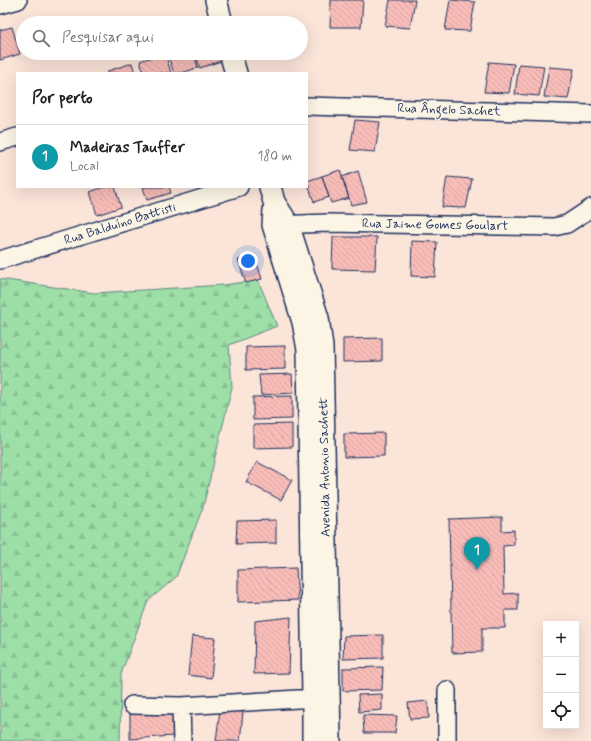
<!DOCTYPE html>
<html lang="pt">
<head>
<meta charset="utf-8">
<style>
	:root { --surface:#fff; --page:#f2f2f2; --text:#202124; --muted:#757577; --line:#e0e0e0; --accent:#ea580c }
	body { margin:0; font-family:Mynerve,sans-serif; background:var(--page); color:var(--text) }
	.controls { position:absolute; right:12px; bottom:12px; display:grid; overflow:hidden; border-radius:0px; box-shadow:0 4px 16px #0002 }
	.controls button { width:36px; height:36px; display:grid; place-items:center; padding:0; border:0; border-bottom:1px solid var(--line); background:var(--surface); color:var(--text); font:20px sans-serif }
	.you { position:absolute; left:248px; top:261px; width:14px; height:14px; margin:-10px; border:3px solid #fff; border-radius:50%; background:#1a73e8; box-shadow:0 0 0 6px #1a73e833 }
	.badge { display:grid; place-items:center; width:26px; height:26px; border-radius:50%; background:var(--accent); color:#fff; font-size:13px; font-weight:700 }
	.pin { position:absolute; translate:-50% -33px; filter:drop-shadow(0 1px 2px #0008) }
	.pin::after { content:''; position:absolute; top:21px; width:14px; height:12px; background:inherit; clip-path:polygon(0 0,100% 0,50% 100%) }
	.list { margin:0; padding:0; list-style:none }
	h2 { display:flex; justify-content:space-between; align-items:center; height:52px; margin:0; padding:0 16px; font-size:17px }
	h2 small { font-size:13px; font-weight:400; color:var(--muted) }
	.list li { display:grid; grid-template-columns:26px 1fr auto; gap:12px; align-items:center; box-sizing:border-box; height:64px; padding:0 16px; border-top:1px solid var(--line) }
	.list b { display:block; font-size:15px; white-space:nowrap }
	.list p { margin:0; font-size:13px; white-space:nowrap; color:var(--muted) }
	.list em { font-size:13px; font-style:normal; color:var(--muted) }
	.icon { flex:none; width:22px; height:22px; fill:none; stroke:currentColor; stroke-width:2; stroke-linecap:round; stroke-linejoin:round }
	.map { position:relative; flex:none; width:591px; height:741px; overflow:hidden }
	.search { position:absolute; background:var(--surface); box-shadow:0 4px 16px #0002; left:16px; top:16px; width:292px; height:44px; display:flex; align-items:center; gap:10px; box-sizing:border-box; padding:0 14px; border-radius:22px; color:var(--muted); font-size:15px }
	.panel { position:absolute; background:var(--surface); box-shadow:0 4px 16px #0002; left:16px; top:72px; width:292px; height:116px; border-radius:0px }
	.map>svg:first-child { display:block }
</style>
</head>
<body>
<div class="map">
<svg width="591" height="741" viewBox="0 0 591 741">
	<defs>
		<pattern id="forest-firs" width="22" height="20" patternUnits="userSpaceOnUse"><rect width="22" height="20" fill="#9edfa8"/><path d="M5 1l3.5 6h-7zM16 11l3.5 6h-7z" fill="#88c093"/></pattern>
		<pattern id="building-back-hatch" width="6" height="6" patternUnits="userSpaceOnUse"><rect width="6" height="6" fill="#f9bdb9"/><path d="M-1 5l2 2M0 0l6 6M5-1l2 2" fill="none" stroke="#d5a3a1"/></pattern>
	</defs>
	<rect width="100%" height="100%" fill="#fbe4d8"/>
	<filter id="ink" filterUnits="userSpaceOnUse"><feTurbulence type="fractalNoise" baseFrequency=".025" numOctaves="2"/><feDisplacementMap in="SourceGraphic" scale="8" xChannelSelector="R" yChannelSelector="G"/><feConvolveMatrix kernelMatrix="1 2 1 2 8 2 1 2 1" color-interpolation-filters="sRGB"/></filter>
	<g filter="url(#ink)">
		<path fill="url(#forest-firs)" stroke="#5c8783" d="M 0,279 L 94,293 L 224,285 L 258,280 L 277,326 L 229,345 L 232,387 L 203,507 L 176,577 L 148,601 L 121,674 L 120,741 L 0,741 Z"/>
		<path fill="url(#building-back-hatch)" stroke="#1b2f5e" d="M 331,0 L 363,0 L 361,27 L 330,27 Z
			M 390,0 L 415,0 L 410,28 L 385,26 Z
			M 450,0 L 475,2 L 470,31 L 445,30 Z
			M 12,27 L 20,54 L 0,60 L 0,30 Z
			M 165,53 L 171,73 L 144,73 L 140,61 Z
			M 167,53 L 194,53 L 198,68 L 181,73 L 174,73 Z
			M 195,53 L 222,53 L 224,60 L 200,68 Z
			M 489,62 L 514,64 L 509,93 L 484,92 Z
			M 132,63 L 135,73 L 108,73 L 108,71 Z
			M 519,64 L 544,66 L 539,96 L 515,94 Z
			M 549,67 L 574,69 L 568,99 L 544,97 Z
			M 355,120 L 380,122 L 375,152 L 350,150 Z
			M 340,170 L 349,198 L 331,203 L 322,176 Z
			M 358,171 L 367,202 L 351,205 L 342,177 Z
			M 322,176 L 329,197 L 314,202 L 307,181 Z
			M 447,177 L 472,179 L 466,208 L 442,207 Z
			M 104,187 L 115,187 L 121,207 L 97,215 L 90,192 Z
			M 143,187 L 169,187 L 171,193 L 147,200 Z
			M 333,237 L 377,237 L 375,270 L 332,269 Z
			M 412,241 L 437,242 L 435,277 L 411,276 Z
			M 254,254 L 262,279 L 246,283 L 238,260 Z
			M 382,338 L 382,361 L 343,362 L 343,339 Z
			M 285,346 L 285,369 L 246,370 L 246,347 Z
			M 292,374 L 293,393 L 261,395 L 259,375 Z
			M 292,396 L 292,419 L 253,420 L 253,397 Z
			M 292,424 L 292,447 L 253,448 L 253,425 Z
			M 384,433 L 384,456 L 344,457 L 344,434 Z
			M 257,462 L 292,480 L 281,500 L 246,482 Z
			M 502,517 L 502,531 L 514,530 L 514,545 L 503,546 L 504,594 L 518,593 L 518,610 L 505,610 L 505,628 L 482,628 L 482,652 L 452,653 L 449,519 Z
			M 276,520 L 276,543 L 236,544 L 237,521 Z
			M 296,568 L 298,600 L 238,602 L 238,570 Z
			M 291,617 L 289,673 L 254,674 L 255,621 Z
			M 383,635 L 383,658 L 343,659 L 344,636 Z
			M 192,636 L 215,638 L 211,678 L 188,675 Z
			M 383,667 L 382,690 L 343,691 L 343,668 Z
			M 382,694 L 382,710 L 359,712 L 358,695 Z
			M 428,701 L 429,718 L 410,719 L 408,703 Z
			M 220,709 L 243,712 L 240,741 L 216,741 Z
			M 130,714 L 175,715 L 173,736 L 130,739 Z
			M 363,715 L 397,716 L 395,733 L 364,733 Z"/>
		<g fill="none" stroke-linecap="round" stroke-linejoin="round">
			<g stroke="#1b2f5e" stroke-width="20">
				<path id="minor" d="M 0,5 L 18,0
					M 307,106 L 591,114
					M 0,142 L 17,137
					M 275,225 L 328,223 L 554,227 L 567,224 L 591,208
					M 0,260 L 239,187
					M 447,690 L 447,741
					M 132,705 L 181,706 L 298,699 L 325,699
					M 181,706 L 182,741"/>
			</g>
			<g stroke="#1b2f5e" stroke-width="24">
				<path id="tertiary" d="M 216,0 L 222,23
					M 230,53 L 236,73
					M 270,187 L 274,202 L 288,224 L 318,318 L 322,347 L 330,741
					M 274,210 L 273,225 L 303,322 L 308,350 L 313,699 L 313,741"/>
			</g>
			<use href="#minor" stroke="#fcf5e5" stroke-width="17"/>
			<use href="#tertiary" stroke="#fcf5e5" stroke-width="21"/>
		</g>
	</g>
	<g text-anchor="middle" dominant-baseline="central" stroke-width="3" stroke-linejoin="round" paint-order="stroke">
		<g font-size="13" fill="#1b2f5e" stroke="#fcf5e5">
			<text transform="translate(449 110) rotate(2)">Rua Ângelo Sachet</text>
			<text transform="translate(120 224) rotate(-17)">Rua Balduíno Battisti</text>
			<text transform="translate(435 225) rotate(1)">Rua Jaime Gomes Goulart</text>
			<text transform="translate(325 467) rotate(-91)">Avenida Antonio Sachett</text>
		</g>
	</g>
</svg>
<div class="controls">
<button>+</button>
<button>−</button>
<button><svg class="icon" aria-label="locate" viewBox="0 0 24 24"><circle cx="12" cy="12" r="6"/><path d="M12 2v4M12 18v4M2 12h4M18 12h4"/></svg></button>
</div>
<div class="you"></div>
<div class="pin badge" style="left:477px;top:570px;background:#0f9aa8">1</div>
<div class="search"><svg class="icon" aria-label="search" viewBox="0 0 24 24"><circle cx="10" cy="10" r="6"/><path d="M15 15l6 6"/></svg>Pesquisar aqui</div>
<section class="panel">
<h2>Por perto<small></small></h2>
<ul class="list">
<li><span class="badge" style="background:#0f9aa8">1</span><div><b>Madeiras Tauffer</b><p>Local</p></div><em>180 m</em></li>
</ul>
</section>
</div>
</body>
</html>
